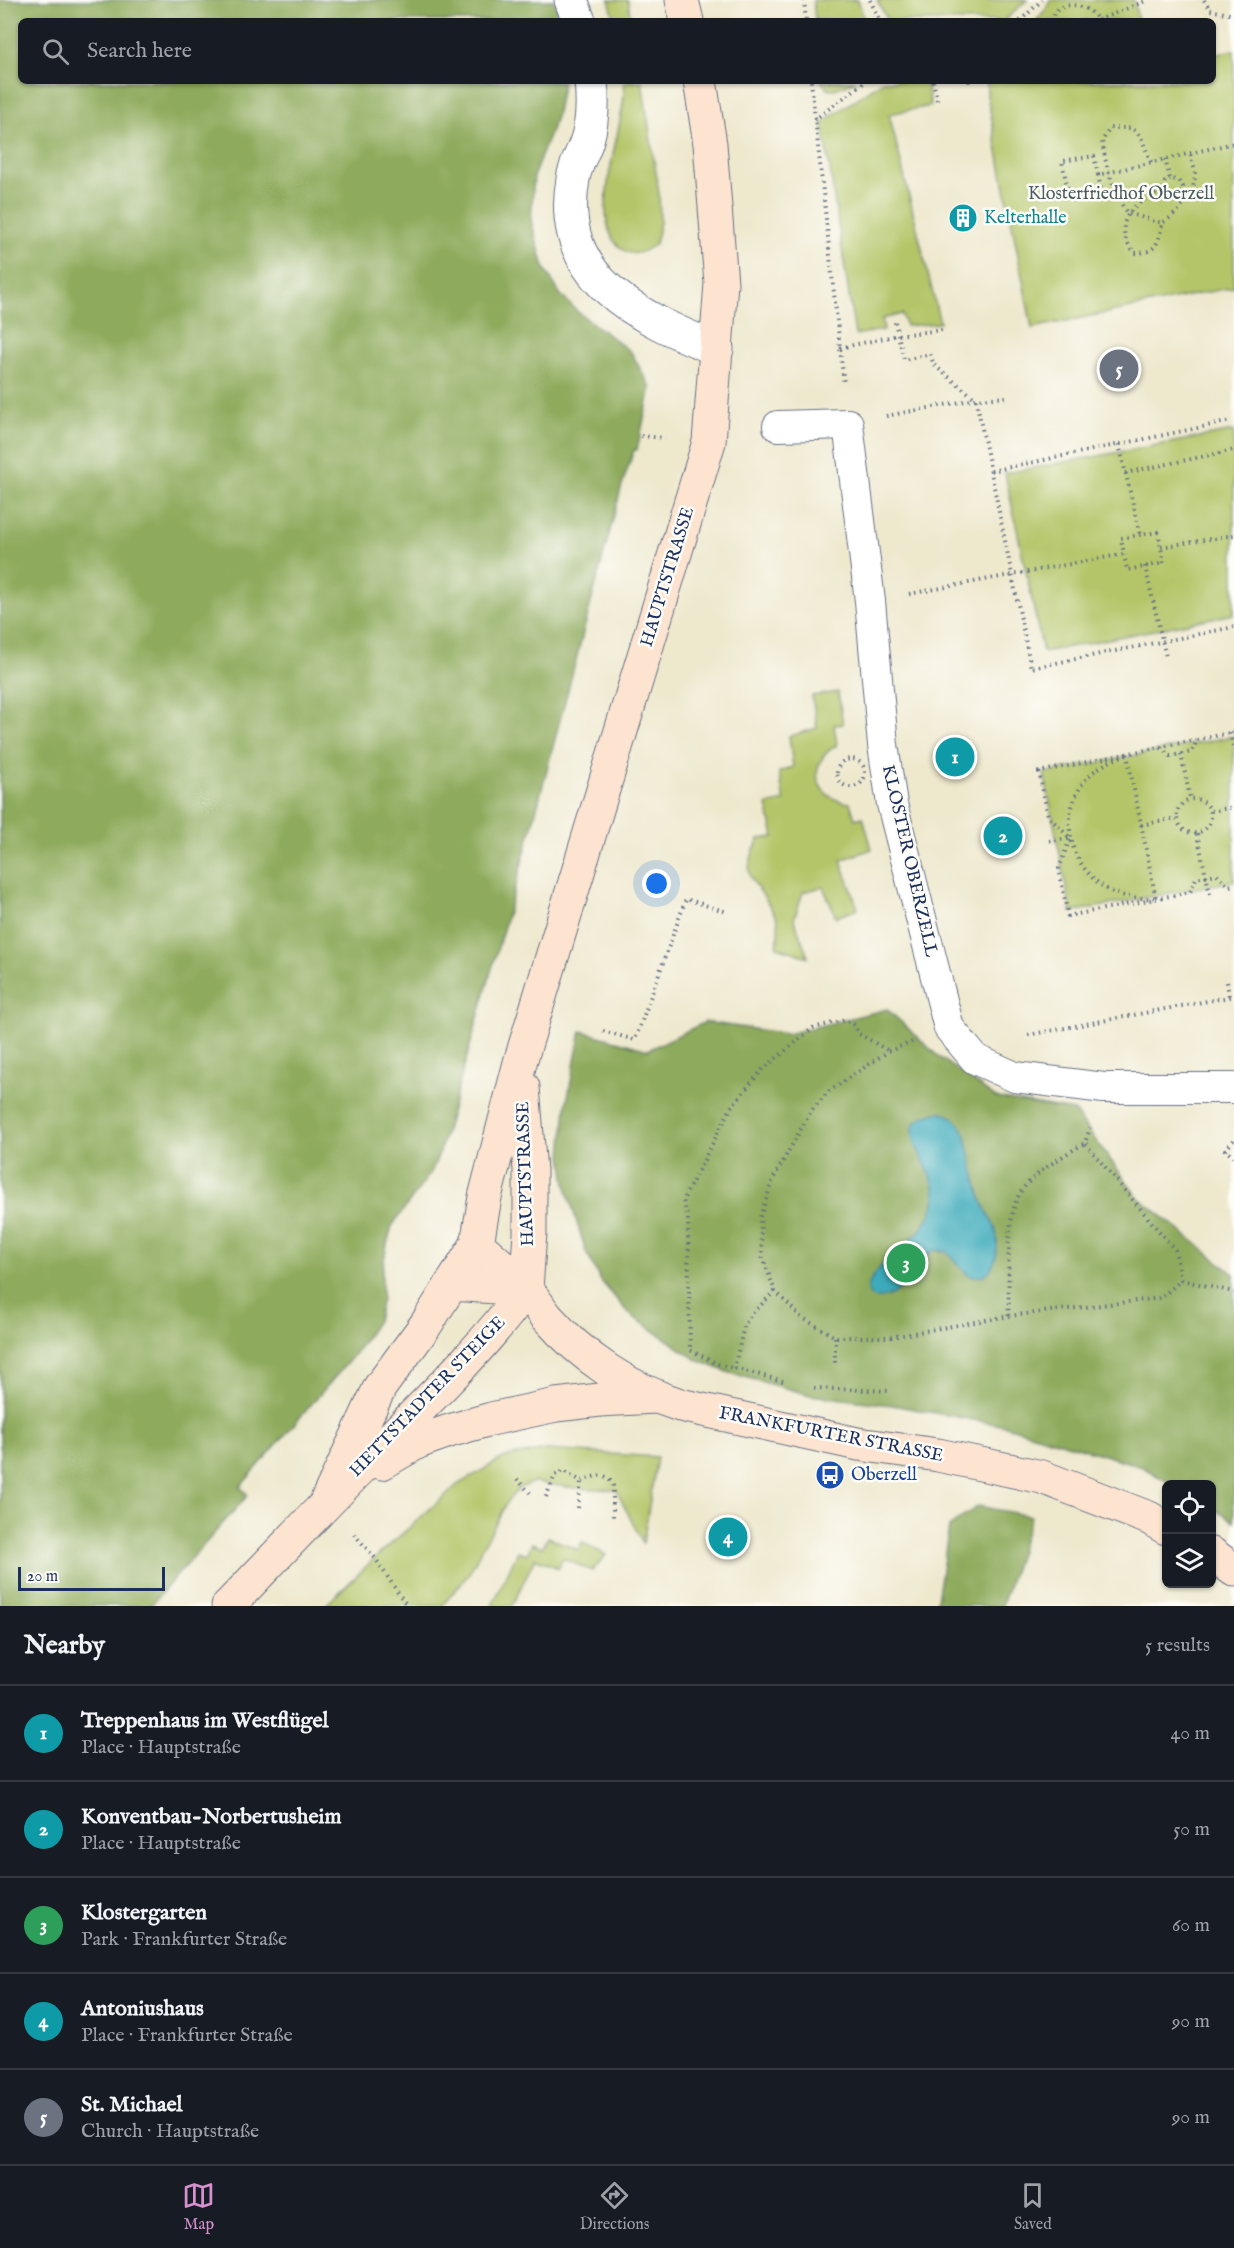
<!DOCTYPE html>
<html lang="en">
<head>
<meta charset="utf-8">
<style>
	:root { --surface:#171b24; --page:#20242c; --text:#f1f3f6; --muted:#9ea1a6; --line:#363941; --accent:#d690ce }
	body { margin:0; font-family:"IM FELL English",serif; background:var(--page); color:var(--text) }
	.controls { position:absolute; right:18px; bottom:18px; display:grid; overflow:hidden; border-radius:9px; box-shadow:0 2px 4px #0004 }
	.controls button { width:54px; height:54px; display:grid; place-items:center; padding:0; border:0; border-bottom:2px solid var(--line); background:var(--surface); color:var(--text); font:30px sans-serif }
	.scale { position:absolute; left:18px; bottom:15px; width:147px; box-sizing:border-box; padding-left:6px; border:3px solid #1b2f5e; border-top:0; font-size:16px; line-height:21px; white-space:nowrap; color:#1b2f5e; -webkit-text-stroke:4px #fdfcf7; paint-order:stroke }
	.you { position:absolute; left:657px; top:884px; width:21px; height:21px; margin:-15px; border:4px solid #fff; border-radius:50%; background:#1a73e8; box-shadow:0 0 0 9px #1a73e833 }
	.badge { display:grid; place-items:center; width:39px; height:39px; border-radius:50%; background:var(--accent); color:#fff; font-size:20px; font-weight:700 }
	.pin { position:absolute; translate:-50% -50%; border:3px solid #fff; box-shadow:0 2px 6px #0006 }
	.list { margin:0; padding:0; list-style:none }
	h2 { display:flex; justify-content:space-between; align-items:center; height:78px; margin:0; padding:0 24px; font-size:26px }
	h2 small { font-size:20px; font-weight:400; color:var(--muted) }
	.list li { display:grid; grid-template-columns:39px 1fr auto; gap:18px; align-items:center; box-sizing:border-box; height:96px; padding:0 24px; border-top:2px solid var(--line) }
	.list b { display:block; font-size:22px; white-space:nowrap }
	.list p { margin:0; font-size:20px; white-space:nowrap; color:var(--muted) }
	.list em { font-size:20px; font-style:normal; color:var(--muted) }
	.icon { flex:none; width:33px; height:33px; fill:none; stroke:currentColor; stroke-width:2; stroke-linecap:round; stroke-linejoin:round }
	.map { position:relative; flex:none; width:1234px; height:1606px; overflow:hidden }
	.search { position:absolute; background:var(--surface); box-shadow:0 2px 4px #0004; left:18px; right:18px; top:18px; height:66px; display:flex; align-items:center; gap:15px; box-sizing:border-box; padding:0 21px; border-radius:9px; color:var(--muted); font-size:22px }
	.sheet { height:558px; background:var(--surface) }
	nav { display:flex; justify-content:space-around; align-items:center; box-sizing:border-box; height:84px; border-top:2px solid var(--line); background:var(--surface); font-size:16px; color:var(--muted) }
	nav a { display:grid; justify-items:center; gap:3px }
	nav .on { color:var(--accent) }
	.map>svg:first-child { display:block }
</style>
</head>
<body>
<div class="map">
<svg width="1234" height="1606" viewBox="0 0 1234 1606">
	<rect width="100%" height="100%" fill="#fdfcf7"/>
	<filter id="ink" filterUnits="userSpaceOnUse"><feTurbulence type="fractalNoise" baseFrequency=".0167" numOctaves="2"/><feDisplacementMap in="SourceGraphic" scale="12" xChannelSelector="R" yChannelSelector="G"/><feConvolveMatrix kernelMatrix="1 2 1 2 8 2 1 2 1" color-interpolation-filters="sRGB"/></filter>
	<filter id="wash" filterUnits="userSpaceOnUse"><feTurbulence type="fractalNoise" baseFrequency=".008" numOctaves="4" result="noise"/><feDisplacementMap in="SourceGraphic" scale="24" xChannelSelector="R" yChannelSelector="G"/><feGaussianBlur stdDeviation="1.35" result="paint"/><feColorMatrix in="noise" values="0 0 0 0 0 0 0 0 0 0 0 0 0 0 0 0 0 1.4 0 .05"/><feComposite in="paint" operator="in"/></filter>
	<g filter="url(#wash)">
		<rect width="100%" height="100%" fill="#eee8cd"/>
		<path fill="#b3c568" stroke="#677a63" stroke-width="1.5" d="M 609,0 L 628,0 L 631,21 L 615,21 Z
			M 813,0 L 858,0 L 865,21 L 815,21 Z
			M 877,0 L 1027,0 L 1004,21 L 888,21 Z
			M 1050,0 L 1134,0 L 1138,21 L 1036,21 L 1046,9 Z
			M 1234,50 L 1234,287 L 1032,328 L 987,95 L 987,81 L 1213,81 L 1213,54 Z
			M 624,81 L 642,81 L 659,193 L 660,222 L 655,244 C 644,252 634,258 622,249 C 583,221 628,124 624,81 Z
			M 821,81 L 857,81 L 835,89 L 828,89 Z
			M 883,81 L 926,81 L 931,106 L 889,114 L 940,323 L 906,326 L 902,314 L 882,319 L 884,330 L 855,335 L 823,124 L 830,117 Z
			M 1234,431 L 1234,614 L 1043,652 L 1005,473 Z
			M 838,692 L 843,724 L 834,725 L 837,745 C 805,763 814,800 850,803 L 855,819 L 863,817 L 872,849 L 841,860 L 858,909 L 836,917 L 823,887 L 803,892 L 794,919 L 808,957 L 777,947 C 778,939 779,931 778,923 C 778,919 775,914 772,910 C 754,876 738,881 759,839 L 774,837 L 767,805 L 784,801 L 779,772 L 793,767 L 789,736 L 817,728 L 812,696 Z
			M 1234,736 L 1234,881 L 1071,912 L 1044,773 Z
			M 547,1450 L 657,1457 L 643,1543 L 616,1490 L 574,1488 L 534,1482 L 520,1488 L 508,1500 L 468,1575 L 442,1606 L 326,1605 L 375,1558 L 457,1485 L 505,1457 Z
			M 548,1537 L 579,1550 L 582,1542 L 606,1555 L 592,1571 L 563,1558 L 558,1568 L 535,1558 L 512,1606 L 492,1606 L 518,1551 L 527,1554 L 532,1543 L 542,1547 Z"/>
		<path fill="#8eaa5c" stroke="#546c5d" stroke-width="1.5" d="M 0,0 L 554,0 L 562,21 L 21,21 L 21,81 L 563,81 L 556,117 L 534,175 L 531,220 L 544,267 L 560,294 L 578,312 L 631,352 L 651,388 L 637,450 L 634,450 L 622,485 L 529,838 L 441,1148 L 432,1171 L 392,1226 L 387,1244 L 382,1272 L 382,1299 L 377,1321 L 353,1356 L 240,1487 L 248,1495 L 150,1606 L 0,1606 Z
			M 887,1009 L 938,1056 L 996,1098 L 1074,1111 L 1138,1197 L 1234,1274 L 1234,1521 L 1212,1508 L 1212,1484 L 1171,1484 L 1141,1466 L 1006,1426 L 892,1405 L 810,1395 L 727,1372 L 697,1360 L 629,1314 L 601,1281 L 586,1252 L 567,1190 L 562,1156 L 566,1106 L 581,1031 L 648,1050 L 705,1022 L 787,1034 Z
			M 978,1506 L 1031,1516 L 1002,1606 L 936,1606 L 949,1527 Z"/>
		<path fill="#3dabbb" stroke="#2c6d8c" stroke-width="1.5" d="M 942,1112 C 954,1117 959,1122 965,1133 C 971,1156 975,1183 984,1206 C 987,1214 994,1221 996,1231 C 1000,1250 995,1284 968,1275 L 946,1251 L 934,1250 C 913,1264 905,1301 874,1298 L 869,1294 L 868,1287 C 882,1250 934,1239 935,1195 C 935,1163 881,1119 942,1112 Z"/>
	</g>
	<g filter="url(#ink)">
		<g fill="none" stroke-linecap="round" stroke-linejoin="round">
			<g stroke="#657085" stroke-width="32">
				<path id="service" d="M 778,426 L 848,424 L 870,601 L 883,745 L 892,804 L 949,1028 L 975,1059 L 1015,1077 L 1104,1088 L 1234,1088"/>
			</g>
			<g stroke="#657085" stroke-width="35">
				<path id="minor" d="M 571,0 L 579,21
					M 591,81 C 593,100 593,121 587,140 C 583,153 575,165 573,179 C 555,279 638,317 717,349"/>
			</g>
			<g stroke="#657085" stroke-width="35">
				<path id="secondary" d="M 682,0 L 687,21
					M 523,1087 L 530,1171 L 530,1233 L 526,1289
					M 477,1244 C 493,1258 510,1272 525,1288 C 533,1296 539,1307 547,1317 C 582,1357 629,1389 680,1405 L 858,1444 L 938,1455 L 1042,1477 L 1149,1518 L 1166,1528
					M 451,1284 L 526,1289
					M 382,1463 L 418,1442 L 449,1431 L 491,1419 L 556,1405 L 600,1400 L 655,1397
					M 326,1502 L 380,1387 L 425,1326 L 477,1244 L 485,1197 L 521,1059 L 709,442 L 721,283 L 710,144 L 700,81
					M 1212,1554 L 1234,1570
					M 228,1606 C 278,1554 327,1502 378,1451 C 429,1399 483,1348 526,1289"/>
			</g>
			<path stroke="#657085" stroke-width="4" stroke-dasharray="1.5 4.5" stroke-linecap="butt" d="M 804,0 L 806,21
				M 870,0 L 880,21
				M 1204,0 L 1210,10 L 1234,15
				M 1098,20 L 1148,0
				M 1020,21 L 1042,0
				M 1052,21 C 1053,0 1088,0 1098,21
				M 811,81 L 844,385
				M 933,81 L 938,104
				M 969,81 L 970,85
				M 814,120 L 866,81
				M 1165,159 L 1170,179 L 1178,180 L 1183,187 L 1180,196 C 1172,201 1167,201 1162,192 L 1165,182 L 1170,179
				M 1151,162 L 1141,137 L 1132,128 L 1110,128 L 1102,141 C 1106,167 1113,191 1127,213 L 1162,223 C 1179,213 1193,198 1195,177 C 1196,170 1191,160 1190,153
				M 1098,175 L 1102,195 L 1070,201 L 1062,161 L 1094,156 L 1098,175 L 1234,143
				M 1162,192 C 1133,201 1109,224 1135,253 C 1156,253 1159,243 1162,223
				M 895,322 L 904,360 L 930,354 L 934,365 L 976,399 L 1031,668 L 1234,627
				M 840,348 L 898,335 L 942,330
				M 886,416 L 976,399 L 1010,397
				M 641,436 L 665,438
				M 1119,444 L 1140,535
				M 991,471 L 1231,421
				M 1125,473 L 1234,450
				M 1158,532 L 1164,563 L 1127,570 L 1121,538 Z
				M 1161,547 L 1234,535
				M 1145,566 L 1166,657
				M 909,594 L 1124,554
				M 1234,732 L 1197,740 L 1192,752 L 1170,756 L 1160,747 L 1039,772 L 1048,816 L 1070,838 L 1059,869 L 1068,916 L 1190,892 L 1196,878 L 1217,874 L 1228,886 L 1234,885
				M 1230,733 L 1234,750
				M 1160,747 L 1196,740
				M 1127,754 L 1156,899 C 1143,898 1127,898 1115,893 C 1070,873 1054,815 1088,777 C 1098,766 1113,760 1127,754 Z
				M 1181,754 L 1190,798
				M837 773a14 14 0 1 1 28 0a14 14 0 1 1-28 0Z
				M1177 816a17 17 0 1 1 34 0a17 17 0 1 1-34 0Z
				M 1211,811 L 1234,807
				M 1141,825 L 1176,818
				M 1197,834 L 1210,894
				M 1049,841 L 1069,838
				M 1227,982 L 1229,997
				M 603,1031 L 635,1040 L 686,899 L 727,912
				M 1028,1035 L 1234,996
				M 912,1042 L 889,1051 L 829,1091 L 811,1111 L 773,1179 L 760,1217 L 762,1256 L 775,1291 L 801,1317 L 835,1337 L 891,1337 L 1008,1316 L 1161,1298 L 1181,1280 L 1175,1250 L 1085,1143 L 1090,1128
				M 1234,1140 L 1225,1150 L 1234,1157
				M 1181,1280 L 1234,1292
				M 1008,1316 C 1011,1281 1002,1219 1022,1190 C 1035,1172 1066,1154 1085,1143
				M 835,1337 L 835,1364
				M 734,1369 L 744,1326 L 750,1316 L 775,1291
				M 783,1381 L 718,1364 L 690,1350 L 688,1219 L 683,1200 L 732,1106 L 762,1070 L 813,1028 L 845,1020 L 854,1025 L 859,1034 L 889,1051
				M 814,1388 L 890,1391
				M 517,1479 L 530,1493
				M 546,1497 L 555,1475 L 564,1471 L 581,1481 C 594,1477 606,1469 613,1486 L 613,1520
				M 578,1508 L 581,1481
				M 354,1534 L 375,1558 L 407,1606"/>
			<use href="#service" stroke="#fff" stroke-width="30"/>
			<use href="#minor" stroke="#fff" stroke-width="33"/>
			<use href="#secondary" stroke="#fde4d1" stroke-width="33"/>
		</g>
	</g>
	<defs>
		<g id="building-disc" transform="scale(1.5)"><circle r="9.5" fill="#0f9aa8" stroke="#fdfcf7"/><path d="M-4-6H4V6H1V3H-1V6H-4ZM-2.5-4.3h1.7v1.8h-1.7ZM.8-4.3h1.7v1.8H.8ZM-2.5-1h1.7V.8h-1.7ZM.8-1h1.7V.8H.8Z" fill="#fff"/></g>
		<g id="bus-disc" transform="scale(1.5)"><circle r="9.5" fill="#1a4fb4" stroke="#fdfcf7"/><path d="M-5-6H5V4H4V6H2V4H-2V6H-4V4H-5ZM-3.5-4V0h7V-4ZM-3.5 1.2v1.5H-2V1.2ZM2 1.2v1.5H3.5V1.2Z" fill="#fff"/></g>
	</defs>
	<g fill-rule="evenodd">
		<use href="#building-disc" x="963" y="218"/>
		<use href="#bus-disc" x="830" y="1475"/>
	</g>
	<g text-anchor="middle" dominant-baseline="central" stroke-width="5" stroke-linejoin="round" paint-order="stroke">
		<g font-size="18" fill="#495c61" stroke="#fdfcf7">
			<text x="1121" y="194">Klosterfriedhof Oberzell</text>
		</g>
		<g font-size="18" fill="#0d838f" stroke="#fdfcf7" text-anchor="start">
			<text x="984" y="218">Kelterhalle</text>
		</g>
		<g font-size="18" fill="#1b2f5e" stroke="#fdfcf7">
			<text transform="translate(668 577) rotate(-73)">HAUPTSTRASSE</text>
			<text transform="translate(909 861) rotate(77)">KLOSTER OBERZELL</text>
			<text transform="translate(526 1174) rotate(-92)">HAUPTSTRASSE</text>
			<text transform="translate(428 1397) rotate(-46)">HETTSTADTER STEIGE</text>
			<text transform="translate(831 1435) rotate(11)">FRANKFURTER STRASSE</text>
		</g>
		<g font-size="18" fill="#164399" stroke="#fdfcf7" text-anchor="start">
			<text x="851" y="1475">Oberzell</text>
		</g>
	</g>
</svg>
<div class="controls">
<button><svg class="icon" aria-label="locate" viewBox="0 0 24 24"><circle cx="12" cy="12" r="6"/><path d="M12 2v4M12 18v4M2 12h4M18 12h4"/></svg></button>
<button><svg class="icon" aria-label="layers" viewBox="0 0 24 24"><path d="M12 4l9 5-9 5-9-5zM3 14l9 5 9-5"/></svg></button>
</div>
<div class="scale">20 m</div>
<div class="you"></div>
<div class="pin badge" style="left:955px;top:757px;background:#0f9aa8">1</div>
<div class="pin badge" style="left:1003px;top:836px;background:#0f9aa8">2</div>
<div class="pin badge" style="left:906px;top:1263px;background:#2e9e5b">3</div>
<div class="pin badge" style="left:728px;top:1537px;background:#0f9aa8">4</div>
<div class="pin badge" style="left:1119px;top:369px;background:#6b7280">5</div>
<div class="search"><svg class="icon" aria-label="search" viewBox="0 0 24 24"><circle cx="10" cy="10" r="6"/><path d="M15 15l6 6"/></svg>Search here</div>
</div>
<section class="sheet">
<h2>Nearby<small>5 results</small></h2>
<ul class="list">
<li><span class="badge" style="background:#0f9aa8">1</span><div><b>Treppenhaus im Westflügel</b><p>Place · Hauptstraße</p></div><em>40 m</em></li>
<li><span class="badge" style="background:#0f9aa8">2</span><div><b>Konventbau-Norbertusheim</b><p>Place · Hauptstraße</p></div><em>50 m</em></li>
<li><span class="badge" style="background:#2e9e5b">3</span><div><b>Klostergarten</b><p>Park · Frankfurter Straße</p></div><em>60 m</em></li>
<li><span class="badge" style="background:#0f9aa8">4</span><div><b>Antoniushaus</b><p>Place · Frankfurter Straße</p></div><em>90 m</em></li>
<li><span class="badge" style="background:#6b7280">5</span><div><b>St. Michael</b><p>Church · Hauptstraße</p></div><em>90 m</em></li>
</ul>
</section>
<nav>
<a class="on"><svg class="icon" aria-label="map" viewBox="0 0 24 24"><path d="M3 6l6-2 6 2 6-2v14l-6 2-6-2-6 2zM9 4v14M15 6v14"/></svg>Map</a>
<a><svg class="icon" aria-label="directions" viewBox="0 0 24 24"><path d="M12 3l9 9-9 9-9-9zM9 14v-3h6M13 9l2 2-2 2"/></svg>Directions</a>
<a><svg class="icon" aria-label="saved" viewBox="0 0 24 24"><path d="M7 4h10v16l-5-4-5 4z"/></svg>Saved</a>
</nav>
</body>
</html>
